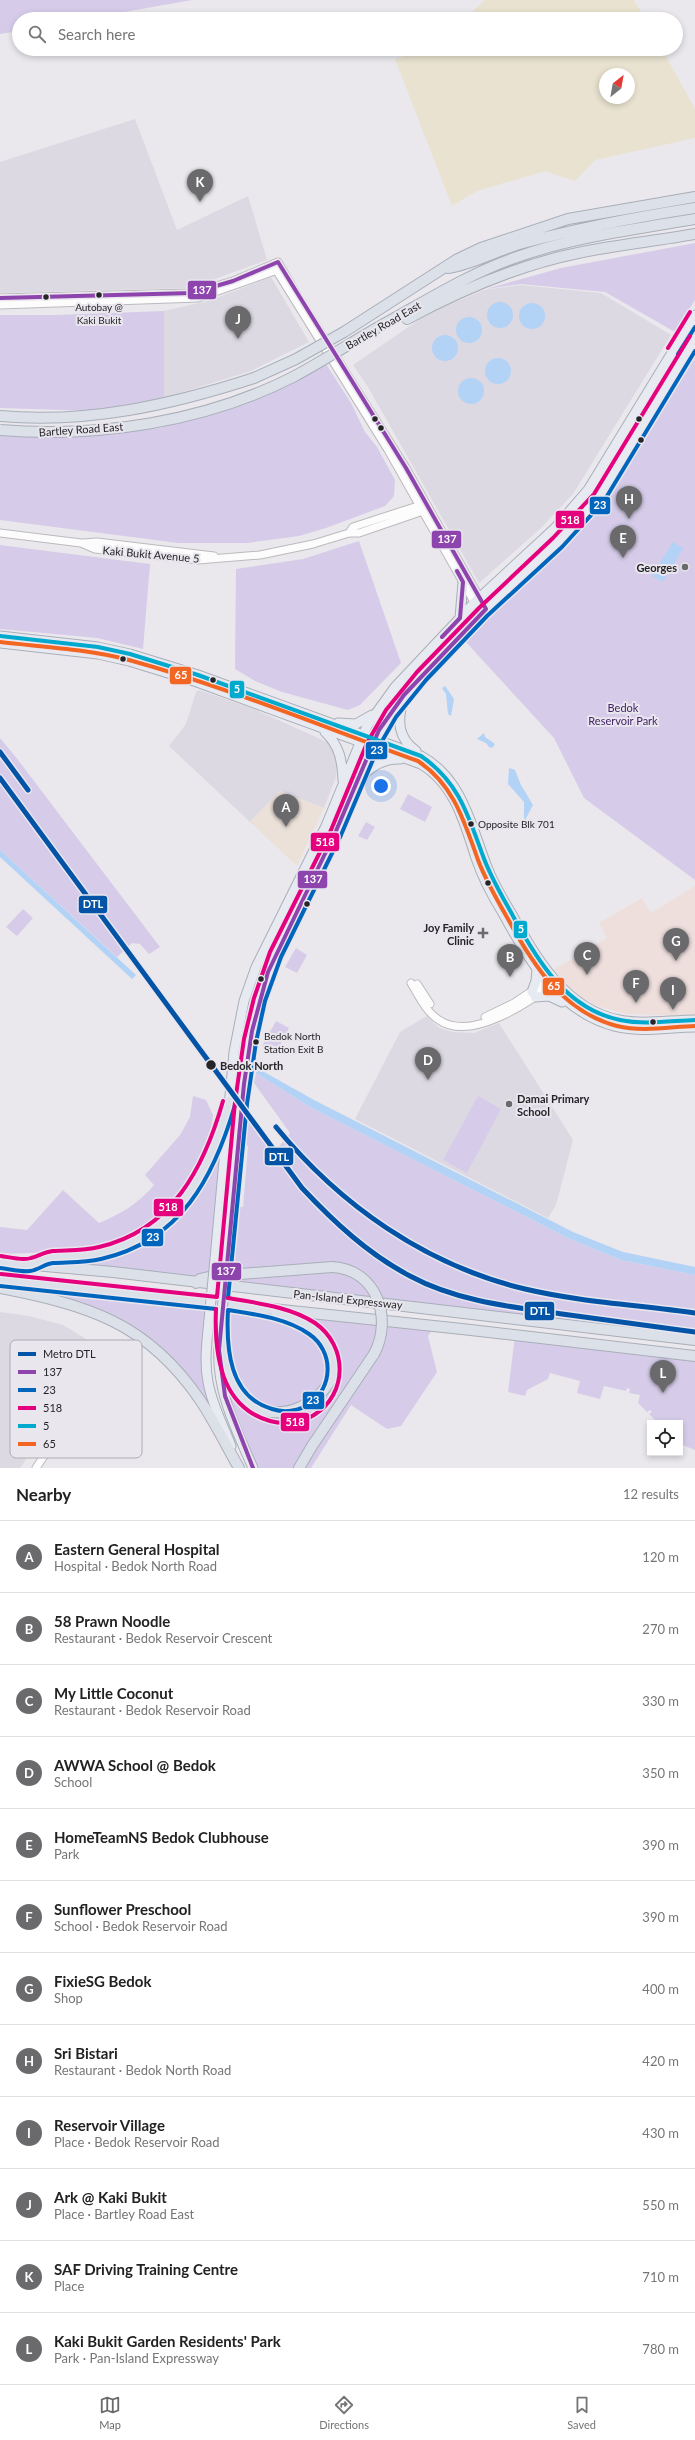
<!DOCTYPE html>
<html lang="en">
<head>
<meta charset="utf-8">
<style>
	:root { --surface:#fff; --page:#f6f6f6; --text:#222; --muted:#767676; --line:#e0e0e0; --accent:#6a696c }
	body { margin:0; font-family:Lato,sans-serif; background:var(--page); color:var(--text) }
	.controls { position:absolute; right:12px; bottom:12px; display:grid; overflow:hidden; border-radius:0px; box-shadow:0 2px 6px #0003 }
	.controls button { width:36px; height:36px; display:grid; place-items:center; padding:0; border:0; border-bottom:1px solid var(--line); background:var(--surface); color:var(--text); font:20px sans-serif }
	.compass { position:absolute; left:599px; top:68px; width:36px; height:36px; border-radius:50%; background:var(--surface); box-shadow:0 2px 6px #0003; rotate:31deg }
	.you { position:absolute; left:381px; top:786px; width:14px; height:14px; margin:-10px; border:3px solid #fff; border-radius:50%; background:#1a73e8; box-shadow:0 0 0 6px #1a73e833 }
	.badge { display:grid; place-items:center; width:26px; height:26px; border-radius:50%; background:var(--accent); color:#fff; font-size:13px; font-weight:700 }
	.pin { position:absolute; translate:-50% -33px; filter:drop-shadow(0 1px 2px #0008) }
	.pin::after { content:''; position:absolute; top:21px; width:14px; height:12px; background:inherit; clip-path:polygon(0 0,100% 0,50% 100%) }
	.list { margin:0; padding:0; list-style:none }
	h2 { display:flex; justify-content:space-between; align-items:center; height:52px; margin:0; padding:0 16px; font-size:17px }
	h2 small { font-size:13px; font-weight:400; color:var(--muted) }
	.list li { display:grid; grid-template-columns:26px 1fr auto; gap:12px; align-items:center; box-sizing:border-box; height:72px; padding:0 16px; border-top:1px solid var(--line) }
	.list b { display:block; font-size:15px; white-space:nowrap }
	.list p { margin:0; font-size:13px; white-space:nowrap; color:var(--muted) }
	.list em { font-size:13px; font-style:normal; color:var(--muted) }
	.icon { flex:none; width:22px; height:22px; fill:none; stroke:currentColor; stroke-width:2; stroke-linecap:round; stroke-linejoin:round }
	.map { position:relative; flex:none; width:695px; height:1468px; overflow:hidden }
	.search { position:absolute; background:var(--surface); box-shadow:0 2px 6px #0003; left:12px; right:12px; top:12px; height:44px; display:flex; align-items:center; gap:10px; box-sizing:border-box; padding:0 14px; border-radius:22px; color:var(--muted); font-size:15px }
	.sheet { height:916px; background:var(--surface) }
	nav { display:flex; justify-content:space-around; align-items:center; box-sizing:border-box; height:56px; border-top:1px solid var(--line); background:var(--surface); font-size:11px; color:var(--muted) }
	nav a { display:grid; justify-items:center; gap:2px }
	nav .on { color:var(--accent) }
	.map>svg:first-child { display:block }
</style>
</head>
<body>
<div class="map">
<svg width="695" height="1468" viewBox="0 0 695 1468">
	<rect width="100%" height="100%" fill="#eae8ec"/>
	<path fill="#eedfdd" d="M 695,886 L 695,1016 L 626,1014 L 597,1006 L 578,995 L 553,970 L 607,938 L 599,923 L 642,898 L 651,913 Z"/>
	<path fill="#dcd9e3" d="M 135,119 L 177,230 L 248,196 L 267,260 L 190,288 L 0,293 L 0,162 Z
		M 271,277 L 309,342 L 251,371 L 164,398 L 164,311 L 208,301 Z
		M 521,285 L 601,293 L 671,335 L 573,494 L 541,528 L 479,583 L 368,387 L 353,365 L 420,319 L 448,305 L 484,290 Z
		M 199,690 L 254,709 L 327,742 L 334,753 L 337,765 L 336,777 L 324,808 L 280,791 L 250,822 L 169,746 L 186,724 L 196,692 Z
		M 427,1016 L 439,1028 L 453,1032 L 474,1033 L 499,1023 L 573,1140 L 556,1205 L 548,1218 L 355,1119 L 400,1032 Z
		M 0,1312 L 29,1316 L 63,1325 L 83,1337 L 116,1363 L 82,1412 L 67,1402 L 20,1468 L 0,1468 Z"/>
	<path fill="#ebe1d9" d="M 280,791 L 324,808 L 297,866 L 250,822 Z"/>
	<path fill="#d6cce9" d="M 0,0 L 192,0 L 85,19 L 19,19 L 19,31 L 0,34 Z
		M 695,243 L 695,300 L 675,332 L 605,292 L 521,284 L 486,289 L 561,268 Z
		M 164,311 L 164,398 L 95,411 L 0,408 L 0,315 L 55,315 Z
		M 695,354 L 695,880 L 584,798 L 554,738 L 464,640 L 569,540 L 603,500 Z
		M 326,364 L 351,403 L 365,432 L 377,447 L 395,480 L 394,496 L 385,506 L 326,528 L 299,536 L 247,543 L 178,543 L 0,520 L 0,434 L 79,437 L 160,428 L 251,401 Z
		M 359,541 L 401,663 L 360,705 L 348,710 L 282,692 L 255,681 L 235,669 L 236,569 L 303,559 Z
		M 0,545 L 150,564 L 143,649 L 97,638 L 0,629 Z
		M 0,738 L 15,756 L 160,947 L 149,954 L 140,944 L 132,943 L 117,957 L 0,850 Z
		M 408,794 L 432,807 L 425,822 L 400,809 Z
		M 366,822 L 375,827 L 367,840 L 358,836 Z
		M 23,909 L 33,918 L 17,936 L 6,927 Z
		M 296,948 L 307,955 L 297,973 L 285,967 Z
		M 276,1021 L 289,1028 L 276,1053 L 262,1046 Z
		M 256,1073 L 310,1107 L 570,1239 L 621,1260 L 695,1275 L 695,1335 L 381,1300 L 344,1267 L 227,1272 L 232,1206 L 243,1207 L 248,1146 L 244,1144 L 248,1113 L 276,1150 L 290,1133 L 254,1083 Z
		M 193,1096 L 206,1100 L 213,1115 L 209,1147 L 199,1177 L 174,1208 L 139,1233 L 117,1244 L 93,1251 L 0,1254 L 0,1227 L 27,1230 L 63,1190 L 99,1223 C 121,1214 139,1203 154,1185 L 145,1175 L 180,1135 L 190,1117 Z
		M 478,1096 L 501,1109 L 467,1173 L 443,1160 Z
		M 217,1144 L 225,1144 L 213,1276 L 204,1278 L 51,1266 L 40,1259 L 108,1251 L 171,1215 Z
		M 306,1268 L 353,1273 L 378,1303 L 225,1287 L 226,1275 Z
		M 0,1280 L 211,1302 L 206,1364 L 226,1435 L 197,1395 L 128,1329 Z
		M 222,1304 L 435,1326 L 428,1336 L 437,1372 L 401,1426 L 387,1429 L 351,1405 L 311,1468 L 253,1468 L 227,1405 Z
		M 515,1336 L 695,1357 L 695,1450 L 680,1444 L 680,1423 L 658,1423 L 649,1414 L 652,1412 L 650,1410 L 647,1412 L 638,1403 L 640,1395 L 629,1393 L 630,1389 L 627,1388 L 626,1391 L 604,1386 L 600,1399 L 577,1393 L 580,1381 L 550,1373 L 548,1379 L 527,1390 L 525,1396 L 508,1392 Z"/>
	<path fill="#e9e2d0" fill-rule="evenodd" d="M 485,0 L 634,0 L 645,19 L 464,19 Z
		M 426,49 L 662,49 L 695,109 L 695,138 L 595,160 L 575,181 L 545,171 L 477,191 L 452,206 L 395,59 ZM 605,74 L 629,74 L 629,98 L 605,98 Z"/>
	<path fill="#b2d2f6" d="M487 315a13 13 0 1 1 26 0a13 13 0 1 1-26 0Z
		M519 316a13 13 0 1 1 26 0a13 13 0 1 1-26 0Z
		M456 330a13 13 0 1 1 26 0a13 13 0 1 1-26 0Z
		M432 348a13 13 0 1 1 26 0a13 13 0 1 1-26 0Z
		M485 371a13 13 0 1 1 26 0a13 13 0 1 1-26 0Z
		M458 391a13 13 0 1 1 26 0a13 13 0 1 1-26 0Z
		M 673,542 L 683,548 L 663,582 L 652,576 Z
		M 445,686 L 454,699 L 451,716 L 448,714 L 446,694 L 442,688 Z
		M 484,733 L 485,737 L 495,744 L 493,747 L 490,748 L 486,743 L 477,739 Z
		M 509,768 L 515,770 L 521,785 L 533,805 L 524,822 L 524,802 L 508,784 Z
		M 0,850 L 136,975 L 132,979 L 0,857 Z
		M 257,1068 L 314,1100 L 573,1232 L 623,1252 L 695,1267 L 695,1275 L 621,1260 L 570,1239 L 310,1107 L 256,1073 Z"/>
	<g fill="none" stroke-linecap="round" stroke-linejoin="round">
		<g stroke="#bbbabd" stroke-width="9">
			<path id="minor" d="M 273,265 L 388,450 L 481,614
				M 0,298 L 192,293 L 233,281 L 278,262 L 300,300 L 406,468 L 486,609
				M 0,305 L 198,298 L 280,269
				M 0,533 L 81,543 L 95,549 L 198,560 L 260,555 L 313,544 L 349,533 L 359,533 L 429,509
				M 349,533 L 353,527 L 424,504
				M 83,543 L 97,542 L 214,556
				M 411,983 C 419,996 426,1012 439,1020 C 471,1042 529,1003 555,982
				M 417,984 L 430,1004
				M 485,1017 L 514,1003 L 550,979
				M 36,1468 L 71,1415"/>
		</g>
		<g stroke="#a9aeb9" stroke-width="11">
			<path id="major" d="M 460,618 L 463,582
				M 0,636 L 98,647 L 130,654 L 198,675 L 421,756 C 463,779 471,826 487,867 C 493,883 502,898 511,913 C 536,958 565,1009 619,1020 C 644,1025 670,1020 695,1020
				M 0,643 L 98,654 L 129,661 L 197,682 L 421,764 C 455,784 465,824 476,858 C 483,879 493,897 504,915 C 529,961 559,1011 614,1026 C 640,1033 668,1027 695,1027
				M 403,701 C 397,721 398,738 416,751
				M 338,723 L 356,724 L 372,715
				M 325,732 C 340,746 342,761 343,780
				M 360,778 C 371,766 384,758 401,759
				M 532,992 L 536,981 L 537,969
				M 535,997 L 549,996 L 562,1002
				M 215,1259 L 234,1052 L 244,1001 L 256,967 L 326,826 L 367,726 L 395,687 L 475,602 L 555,528 L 588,490 L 695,315
				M 227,1260 L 244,1084 L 252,1031 L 262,990 L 277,951 L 336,831 L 374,740 L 404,695 L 481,614 L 565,537 L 599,497 L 695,339
				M 209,1320 C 207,1341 204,1362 208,1382 C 212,1405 223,1425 231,1446
				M 219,1347 C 216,1390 236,1429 253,1468"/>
		</g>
		<g stroke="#a9aeb9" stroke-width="12">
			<path id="highway" d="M 448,268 C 474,264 497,250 523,243 C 580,228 637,217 695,208
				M 407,319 C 461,290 518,265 578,253 C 616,245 656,241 695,234
				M 382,325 C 426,301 470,273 517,257 C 574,237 636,229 695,219
				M 344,332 L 456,260 L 481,248 L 568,219 L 695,197
				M 0,416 C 87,424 171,405 254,378
				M 0,1262 L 113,1272 L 695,1340
				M 32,1265 C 49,1252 76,1258 97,1253 C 177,1238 210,1173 229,1102
				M 0,1280 L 462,1329 L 695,1356
				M 196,1283 L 200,1279 L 213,1276 L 332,1267
				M 0,1288 C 87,1305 147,1322 200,1400 C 214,1421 226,1445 239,1468
				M 220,1328 C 222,1346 223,1365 231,1382 C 275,1468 412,1347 277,1315
				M 299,1468 L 312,1446 L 374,1354"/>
		</g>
		<use href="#minor" stroke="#fcfcfc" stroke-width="7"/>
		<use href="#major" stroke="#e7ebf1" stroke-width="9"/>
		<use href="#highway" stroke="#dbe0e9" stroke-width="10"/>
		<g stroke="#a9aeb9" stroke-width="11" stroke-linecap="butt">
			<path id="major-bridge" d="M 209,1320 L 215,1259
				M 221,1322 L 227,1260"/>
		</g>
		<g stroke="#a9aeb9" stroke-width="12" stroke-linecap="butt">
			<path id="highway-bridge" d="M 254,378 L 296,359 L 344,332
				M 0,430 C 98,438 205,422 293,377 C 323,361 352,342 382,325
				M 332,1267 C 377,1269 393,1319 374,1354"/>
		</g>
		<use href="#major-bridge" stroke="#e7ebf1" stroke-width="9"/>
		<use href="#highway-bridge" stroke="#dbe0e9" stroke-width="10"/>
		<g stroke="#e9e6ee" stroke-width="7">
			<path id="bus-1" d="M 0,298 L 192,293 L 233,281 L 278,262 L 406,468 L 486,609 L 404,695 L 379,730 L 336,831 L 268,972 L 252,1031 L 244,1084 L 219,1350 L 225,1396 L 253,1468
				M 442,637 L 460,618 L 463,582 L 457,571"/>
		</g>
		<g stroke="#e9e6ee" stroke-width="7">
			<path id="bus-2" d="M 678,354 L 695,327
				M 0,1268 C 10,1269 20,1272 30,1271 C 39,1270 44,1264 53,1263 C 69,1262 85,1263 101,1259 C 181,1241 214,1177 235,1105
				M 0,1286 L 216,1309
				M 228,1298 L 247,1104 L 256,1042 L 265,1001 L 281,957 L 341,835 L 378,748 L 396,717 L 426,680 L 487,616 L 562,547 L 604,501 L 695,351
				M 228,1310 C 254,1314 286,1318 309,1334 C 334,1351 334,1388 308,1405 C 297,1411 284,1413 272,1409 C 229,1397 226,1348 228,1310 Z"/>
		</g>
		<g stroke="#e9e6ee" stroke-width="7">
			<path id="bus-3" d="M 668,348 L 690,312
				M 1,1256 C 9,1257 23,1261 31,1258 C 39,1256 44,1252 53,1251 C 68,1250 84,1251 99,1247 C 172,1230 204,1168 223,1101
				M 1,1274 L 217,1297 L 235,1102 L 244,1039 L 254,998 L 270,952 L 331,830 L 367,743 L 386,710 L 417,672 L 479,608 L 553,538 L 594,494 L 690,336
				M 216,1309 C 214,1353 220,1407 270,1421 C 284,1425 301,1423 314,1415 C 348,1394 348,1346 315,1323 C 291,1307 257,1303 228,1298"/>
		</g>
		<g stroke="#e9e6ee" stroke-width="7">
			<path id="bus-4" d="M 0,636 L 98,647 L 130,654 L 198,675 L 421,756 C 459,782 468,815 483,856 C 491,878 502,896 513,916 C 537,960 566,1009 620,1020 C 644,1025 670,1021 695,1020"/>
		</g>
		<g stroke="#e9e6ee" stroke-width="7">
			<path id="bus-5" d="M 0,642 C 43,647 87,649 129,660 C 227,687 323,727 418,761 C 454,785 464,821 478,860 C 486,881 497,900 508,919 C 533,965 563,1012 617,1026 C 642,1032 669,1027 695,1026"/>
		</g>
		<use href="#bus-1" stroke="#8e44ad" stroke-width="4"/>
		<use href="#bus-2" stroke="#0065bd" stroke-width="4"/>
		<use href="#bus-3" stroke="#e5007d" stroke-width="4"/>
		<use href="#bus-4" stroke="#00a9ce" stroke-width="4"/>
		<use href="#bus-5" stroke="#f26522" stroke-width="4"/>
		<g stroke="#e9e6ee" stroke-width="8">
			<path id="metro-1" d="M 0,752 L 28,790
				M 0,778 L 302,1188 C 334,1222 368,1254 410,1276 C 456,1301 511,1307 562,1314 C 607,1320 651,1326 695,1332
				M 276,1127 C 340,1205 425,1265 525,1289 C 580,1302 639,1305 695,1313"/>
		</g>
		<use href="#metro-1" stroke="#0354a6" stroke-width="5"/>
	</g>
	<g fill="#252427" stroke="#e9e6ee" stroke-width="1.5">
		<circle cx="99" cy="295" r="3.5"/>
		<circle cx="46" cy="297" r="3.5"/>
		<circle cx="375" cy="419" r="3.5"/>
		<circle cx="639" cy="419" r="3.5"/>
		<circle cx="381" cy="428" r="3.5"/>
		<circle cx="641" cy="440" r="3.5"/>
		<circle cx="123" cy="659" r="3.5"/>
		<circle cx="213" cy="680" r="3.5"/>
		<circle cx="471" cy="824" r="3.5"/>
		<circle cx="488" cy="883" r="3.5"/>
		<circle cx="307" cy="904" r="3.5"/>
		<circle cx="261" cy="979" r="3.5"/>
		<circle cx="653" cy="1022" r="3.5"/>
		<circle cx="256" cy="1042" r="3.5"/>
		<circle cx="211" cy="1065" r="5.5"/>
	</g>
	<g fill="#6a696c" stroke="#e9e6ee" stroke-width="1.5">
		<circle cx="685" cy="567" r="4"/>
		<path d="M481 927h4v4h4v4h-4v4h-4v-4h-4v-4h4z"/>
		<circle cx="509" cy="1104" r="4"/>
	</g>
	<g text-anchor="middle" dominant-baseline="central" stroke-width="4" stroke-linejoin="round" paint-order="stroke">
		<g font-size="10" fill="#252427" stroke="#e9e6ee" text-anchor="start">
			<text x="99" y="307" text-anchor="middle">Autobay @<tspan x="99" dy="13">Kaki Bukit</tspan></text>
			<text x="478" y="824">Opposite Blk 701</text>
			<text x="264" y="1036">Bedok North<tspan x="264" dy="13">Station Exit B</tspan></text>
		</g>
		<g font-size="11" fill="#252427" stroke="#e9e6ee">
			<text transform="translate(383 325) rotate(-30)">Bartley Road East</text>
			<text transform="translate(81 429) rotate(-4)">Bartley Road East</text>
			<text transform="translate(151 554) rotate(5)">Kaki Bukit Avenue 5</text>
			<text transform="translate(348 1299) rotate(6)">Pan-Island Expressway</text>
		</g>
		<g font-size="11" font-weight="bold" fill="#252427" stroke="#e9e6ee" text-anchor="end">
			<text x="677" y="567">Georges</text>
			<text x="474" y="927">Joy Family<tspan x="474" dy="13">Clinic</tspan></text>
			<text x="517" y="1098" text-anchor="start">Damai Primary<tspan x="517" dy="13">School</tspan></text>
		</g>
		<g font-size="11" fill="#422369" stroke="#e9e6ee">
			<text x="623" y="707">Bedok<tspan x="623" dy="13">Reservoir Park</tspan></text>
		</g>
		<g font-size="11" font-weight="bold" fill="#252427" stroke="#e9e6ee" text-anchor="start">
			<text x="220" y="1065">Bedok North</text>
		</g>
	</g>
	<rect x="10" y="1340" width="132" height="118" rx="6" fill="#e9e6ee" stroke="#aeacb2" stroke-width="1"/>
	<rect x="18" y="1352" width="18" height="4" fill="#0354a6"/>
	<rect x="18" y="1370" width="18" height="4" fill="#8e44ad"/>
	<rect x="18" y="1388" width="18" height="4" fill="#0065bd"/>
	<rect x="18" y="1406" width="18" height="4" fill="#e5007d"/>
	<rect x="18" y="1424" width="18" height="4" fill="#00a9ce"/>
	<rect x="18" y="1442" width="18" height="4" fill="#f26522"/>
	<g font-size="11" fill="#252427">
		<text x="43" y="1358">Metro DTL</text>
		<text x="43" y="1376">137</text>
		<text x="43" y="1394">23</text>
		<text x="43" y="1412">518</text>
		<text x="43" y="1430">5</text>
		<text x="43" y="1448">65</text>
	</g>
	<g stroke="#e9e6ee" stroke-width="1.5">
		<rect x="187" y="280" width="30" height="20" rx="4" fill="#8e44ad"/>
		<rect x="589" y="496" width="22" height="19" rx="4" fill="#0065bd"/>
		<rect x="555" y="510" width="30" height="19" rx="4" fill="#e5007d"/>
		<rect x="431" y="530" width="31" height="19" rx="4" fill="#8e44ad"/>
		<rect x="169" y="666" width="23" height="19" rx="4" fill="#f26522"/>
		<rect x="229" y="680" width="16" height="19" rx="4" fill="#00a9ce"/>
		<rect x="365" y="741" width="23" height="19" rx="4" fill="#0065bd"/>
		<rect x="310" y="832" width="30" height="20" rx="4" fill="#e5007d"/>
		<rect x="297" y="870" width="31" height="19" rx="4" fill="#8e44ad"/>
		<rect x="78" y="895" width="30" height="19" rx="4" fill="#0354a6"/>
		<rect x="513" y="920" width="15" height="19" rx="4" fill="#00a9ce"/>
		<rect x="542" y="977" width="23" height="19" rx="4" fill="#f26522"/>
		<rect x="264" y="1147" width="30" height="19" rx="4" fill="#0354a6"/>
		<rect x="153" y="1198" width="31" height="19" rx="4" fill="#e5007d"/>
		<rect x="141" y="1228" width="23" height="19" rx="4" fill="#0065bd"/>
		<rect x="211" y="1262" width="31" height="19" rx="4" fill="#8e44ad"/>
		<rect x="524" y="1301" width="31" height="20" rx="4" fill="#0354a6"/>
		<rect x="302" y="1391" width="23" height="19" rx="4" fill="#0065bd"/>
		<rect x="280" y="1412" width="30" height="20" rx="4" fill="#e5007d"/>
	</g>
	<g font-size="11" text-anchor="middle" font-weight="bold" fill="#fff">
		<text x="202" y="294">137</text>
		<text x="600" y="509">23</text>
		<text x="570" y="524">518</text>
		<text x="447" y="543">137</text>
		<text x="181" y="679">65</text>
		<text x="237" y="693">5</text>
		<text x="377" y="754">23</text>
		<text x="325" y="846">518</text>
		<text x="313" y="883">137</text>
		<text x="93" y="908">DTL</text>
		<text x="521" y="933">5</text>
		<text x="554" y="990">65</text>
		<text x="279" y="1161">DTL</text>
		<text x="168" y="1211">518</text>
		<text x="153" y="1241">23</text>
		<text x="226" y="1275">137</text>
		<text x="540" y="1315">DTL</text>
		<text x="313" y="1404">23</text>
		<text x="295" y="1426">518</text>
	</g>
</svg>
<div class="controls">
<button><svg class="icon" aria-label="locate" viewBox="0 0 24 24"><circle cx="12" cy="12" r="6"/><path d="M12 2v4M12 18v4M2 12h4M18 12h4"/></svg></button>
</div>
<svg class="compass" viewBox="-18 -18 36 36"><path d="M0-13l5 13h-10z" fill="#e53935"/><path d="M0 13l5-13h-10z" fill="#767676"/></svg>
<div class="you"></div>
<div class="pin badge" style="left:286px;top:827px">A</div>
<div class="pin badge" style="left:510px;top:977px">B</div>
<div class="pin badge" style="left:587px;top:975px">C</div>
<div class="pin badge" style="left:428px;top:1080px">D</div>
<div class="pin badge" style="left:623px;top:558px">E</div>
<div class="pin badge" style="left:636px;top:1003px">F</div>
<div class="pin badge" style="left:676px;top:961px">G</div>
<div class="pin badge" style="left:629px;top:519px">H</div>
<div class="pin badge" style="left:673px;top:1010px">I</div>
<div class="pin badge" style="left:238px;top:339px">J</div>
<div class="pin badge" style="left:200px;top:202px">K</div>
<div class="pin badge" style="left:663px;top:1393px">L</div>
<div class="search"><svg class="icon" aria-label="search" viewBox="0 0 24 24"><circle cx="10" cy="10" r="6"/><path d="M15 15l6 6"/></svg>Search here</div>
</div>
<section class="sheet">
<h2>Nearby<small>12 results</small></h2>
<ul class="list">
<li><span class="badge">A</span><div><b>Eastern General Hospital</b><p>Hospital · Bedok North Road</p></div><em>120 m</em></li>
<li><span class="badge">B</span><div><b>58 Prawn Noodle</b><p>Restaurant · Bedok Reservoir Crescent</p></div><em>270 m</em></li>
<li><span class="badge">C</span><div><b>My Little Coconut</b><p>Restaurant · Bedok Reservoir Road</p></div><em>330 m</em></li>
<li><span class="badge">D</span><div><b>AWWA School @ Bedok</b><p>School</p></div><em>350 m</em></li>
<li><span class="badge">E</span><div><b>HomeTeamNS Bedok Clubhouse</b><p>Park</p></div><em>390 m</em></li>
<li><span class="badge">F</span><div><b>Sunflower Preschool</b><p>School · Bedok Reservoir Road</p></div><em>390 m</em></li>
<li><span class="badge">G</span><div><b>FixieSG Bedok</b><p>Shop</p></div><em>400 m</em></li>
<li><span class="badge">H</span><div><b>Sri Bistari</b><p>Restaurant · Bedok North Road</p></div><em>420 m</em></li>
<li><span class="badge">I</span><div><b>Reservoir Village</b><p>Place · Bedok Reservoir Road</p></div><em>430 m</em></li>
<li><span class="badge">J</span><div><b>Ark @ Kaki Bukit</b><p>Place · Bartley Road East</p></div><em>550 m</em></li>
<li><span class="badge">K</span><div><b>SAF Driving Training Centre</b><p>Place</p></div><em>710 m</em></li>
<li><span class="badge">L</span><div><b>Kaki Bukit Garden Residents' Park</b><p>Park · Pan-Island Expressway</p></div><em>780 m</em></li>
</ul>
</section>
<nav>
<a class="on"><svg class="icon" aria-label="map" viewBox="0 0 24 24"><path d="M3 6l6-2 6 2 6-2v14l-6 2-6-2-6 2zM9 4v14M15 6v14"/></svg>Map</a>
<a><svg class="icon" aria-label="directions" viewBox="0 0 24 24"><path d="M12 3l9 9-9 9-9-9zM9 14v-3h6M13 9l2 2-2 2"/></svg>Directions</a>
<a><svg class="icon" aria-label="saved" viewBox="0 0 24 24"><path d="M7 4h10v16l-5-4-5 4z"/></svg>Saved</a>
</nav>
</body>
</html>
